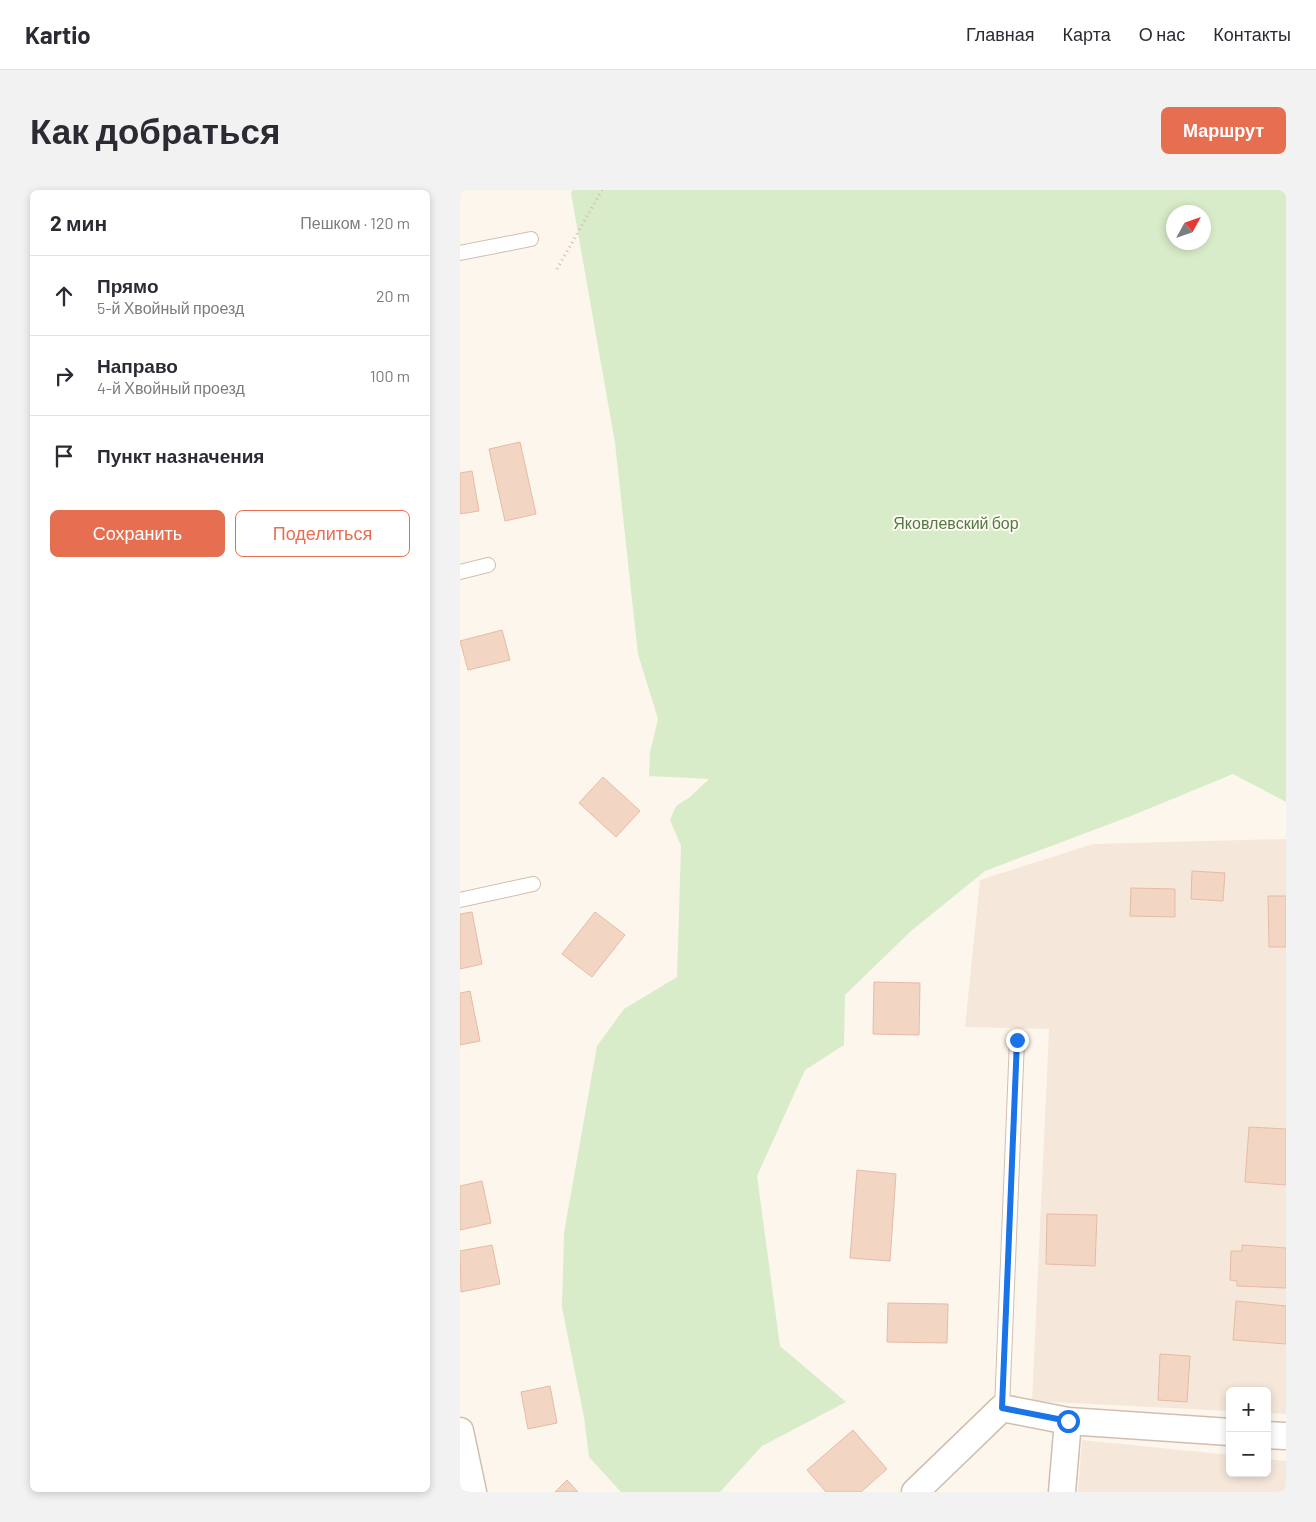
<!DOCTYPE html>
<html lang="ru">
<head>
<meta charset="utf-8">
<style>
	:root { --surface:#fff; --page:#f2f2f3; --text:#2b2b33; --muted:#7c7c81; --line:#e1e1e2; --accent:#e76f51 }
	body { margin:0; font-family:Barlow,sans-serif; background:var(--page); color:var(--text) }
	.controls { position:absolute; right:15px; bottom:15px; display:grid; overflow:hidden; border-radius:8px; box-shadow:0 2px 8px #0003 }
	.controls button { width:45px; height:45px; display:grid; place-items:center; padding:0; border:0; border-bottom:1px solid var(--line); background:var(--surface); color:var(--text); font:25px sans-serif }
	.compass { position:absolute; left:706px; top:15px; width:45px; height:45px; border-radius:50%; background:var(--surface); box-shadow:0 2px 8px #0003; rotate:50deg }
	.stop { position:absolute; width:15px; height:15px; margin:-11px; border:4px solid #1a73e8; border-radius:50%; background:#fff }
	.stop.end { background:#1a73e8; border-color:#fff; box-shadow:0 1px 5px #0008 }
	.list { margin:0; padding:0; list-style:none }
	h2 { display:flex; justify-content:space-between; align-items:center; height:65px; margin:0; padding:0 20px; font-size:21px }
	h2 small { font-size:16px; font-weight:400; color:var(--muted) }
	.list li { display:grid; grid-template-columns:32px 1fr auto; gap:15px; align-items:center; box-sizing:border-box; height:80px; padding:0 20px; border-top:1px solid var(--line) }
	.list b { display:block; font-size:19px; white-space:nowrap }
	.list p { margin:0; font-size:16px; white-space:nowrap; color:var(--muted) }
	.list em { font-size:16px; font-style:normal; color:var(--muted) }
	.actions { display:flex; gap:10px; padding:15px 20px }
	.actions a { flex:1; padding:11px 0; border:1px solid var(--accent); border-radius:8px; text-align:center; font-size:18px; color:var(--accent) }
	.actions .main { background:var(--accent); color:#fff }
	.icon { flex:none; width:28px; height:28px; fill:none; stroke:currentColor; stroke-width:2; stroke-linecap:round; stroke-linejoin:round }
	.map { position:relative; flex:none; width:826px; height:1302px; overflow:hidden; border-radius:8px }
	header { display:flex; align-items:center; gap:30px; box-sizing:border-box; height:70px; padding:0 25px; background:var(--surface); border-bottom:1px solid var(--line) }
	header strong { font-size:24px }
	nav { display:flex; gap:28px; margin-inline-start:auto; font-size:18px }
	.intro { display:flex; align-items:center; justify-content:space-between; box-sizing:border-box; height:120px; padding:0 30px }
	h1 { margin:0; font-size:35px }
	.button { padding:12px 22px; border-radius:8px; background:var(--accent); color:#fff; font-size:18px; font-weight:700 }
	main { display:flex; gap:30px; padding:0 30px }
	aside { flex:1; background:var(--surface); border-radius:8px; box-shadow:0 2px 8px #0003 }
	.map>svg:first-child { display:block }
</style>
</head>
<body>
<header>
<strong>Kartio</strong>
<nav><a>Главная</a><a>Карта</a><a>О нас</a><a>Контакты</a></nav>
</header>
<div class="intro"><h1>Как добраться</h1><a class="button">Маршрут</a></div>
<main>
<aside>
<h2>2 мин<small>Пешком · 120 m</small></h2>
<ul class="list">
<li><svg class="icon" aria-label="ahead" viewBox="0 0 24 24"><path d="M12 20V5M6 11l6-6 6 6"/></svg><div><b>Прямо</b><p>5-й Хвойный проезд</p></div><em>20 m</em></li>
<li><svg class="icon" aria-label="right" viewBox="0 0 24 24"><path d="M7 20v-9h11M14 6l5 5-5 5"/></svg><div><b>Направо</b><p>4-й Хвойный проезд</p></div><em>100 m</em></li>
<li><svg class="icon" aria-label="arrive" viewBox="0 0 24 24"><path d="M6 21V4h12l-3 4 3 4H6"/></svg><div><b>Пункт назначения</b></div></li>
</ul>
<div class="actions"><a class="main">Сохранить</a><a>Поделиться</a></div>
</aside>
<div class="map">
<svg width="826" height="1302" viewBox="0 0 826 1302">
	<rect width="100%" height="100%" fill="#fdf6ec"/>
	<path fill="#f5e8da" d="M 826,649 L 826,1224 L 807,1223 L 807,1201 L 770,1201 L 770,1221 L 572,1211 L 589,839 L 505,837 L 520,690 L 633,654 Z
		M 622,1250 L 770,1265 L 770,1283 L 807,1283 L 807,1269 L 826,1271 L 826,1302 L 618,1302 Z"/>
	<path fill="#d8ecc9" fill-rule="evenodd" d="M 113,0 L 826,0 L 826,612 L 773,584 L 671,626 L 525,681 L 451,741 L 385,805 L 384,855 L 345,880 L 297,986 L 320,1156 L 386,1212 L 302,1256 L 260,1302 L 161,1302 L 129,1267 L 124,1227 L 102,1117 L 104,1043 L 137,856 L 164,819 L 217,787 L 221,656 L 210,630 L 216,616 L 230,607 L 249,589 L 189,586 L 190,562 L 198,529 L 178,464 L 155,253 L 111,3 ZM 714,22 L 744,22 L 744,52 L 714,52 Z"/>
	<path fill="#f3d5c3" stroke="#e6bba3" d="M 60,252 L 76,324 L 45,331 L 29,259 Z
		M 12,281 L 19,321 L 0,324 L 0,283 Z
		M 42,440 L 50,470 L 8,480 L 0,451 Z
		M 143,587 L 180,621 L 156,647 L 119,613 Z
		M 732,681 L 765,683 L 763,711 L 731,709 Z
		M 671,698 L 715,699 L 715,727 L 670,726 Z
		M 808,706 L 826,706 L 826,757 L 809,757 Z
		M 12,722 L 22,774 L 0,779 L 0,724 Z
		M 135,722 L 165,745 L 132,787 L 102,764 Z
		M 414,792 L 460,793 L 459,845 L 413,844 Z
		M 10,801 L 20,851 L 0,855 L 0,803 Z
		M 789,937 L 826,939 L 826,995 L 785,992 Z
		M 397,980 L 436,984 L 430,1071 L 390,1068 Z
		M 22,991 L 31,1033 L 0,1040 L 0,996 Z
		M 587,1024 L 637,1025 L 635,1076 L 586,1074 Z
		M 32,1055 L 40,1094 L 1,1102 L 0,1061 Z
		M 782,1055 L 826,1058 L 826,1098 L 777,1096 L 777,1091 L 770,1090 L 771,1061 L 782,1061 Z
		M 776,1111 L 826,1116 L 826,1154 L 773,1150 Z
		M 428,1113 L 488,1114 L 487,1153 L 427,1152 Z
		M 700,1164 L 730,1166 L 727,1212 L 698,1210 Z
		M 90,1196 L 97,1233 L 68,1239 L 61,1202 Z
		M 393,1240 L 427,1279 L 401,1302 L 366,1302 L 347,1280 Z
		M 107,1290 L 118,1302 L 95,1302 Z"/>
	<g fill="none" stroke-linecap="round" stroke-linejoin="round">
		<g stroke="#d1beb0" stroke-width="16">
			<path id="service" d="M 0,63 L 71,49
				M 0,382 L 28,375
				M 0,710 L 73,694
				M 542,1218 L 557,850"/>
		</g>
		<g stroke="#d1beb0" stroke-width="29">
			<path id="minor" d="M 0,1241 L 13,1302
				M 807,1245 L 826,1246
				M 455,1302 L 542,1218 L 608,1231 L 770,1242
				M 602,1302 L 608,1231"/>
		</g>
		<path stroke="#d9b8a5" stroke-width="3" stroke-dasharray="1 4" stroke-linecap="butt" d="M 97,79 L 142,0"/>
		<use href="#service" stroke="#fff" stroke-width="14"/>
		<use href="#minor" stroke="#fff" stroke-width="26"/>
	</g>
	<g fill="none" stroke-linecap="round" stroke-linejoin="round">
		<path stroke="#1a73e8" stroke-width="6" d="M 557,850 L 542,1218 L 608,1231"/>
	</g>
	<g text-anchor="middle" dominant-baseline="central" stroke-width="4" stroke-linejoin="round" paint-order="stroke">
		<g font-size="16" fill="#537a41" stroke="#fffaf3">
			<text x="496" y="332">Яковлевский бор</text>
		</g>
	</g>
</svg>
<div class="controls">
<button>+</button>
<button>−</button>
</div>
<svg class="compass" viewBox="-18 -18 36 36"><path d="M0-13l5 13h-10z" fill="#e53935"/><path d="M0 13l5-13h-10z" fill="#7c7c81"/></svg>
<div class="stop" style="left:608px;top:1231px"></div>
<div class="stop end" style="left:557px;top:850px"></div>
</div>
</main>
</body>
</html>
